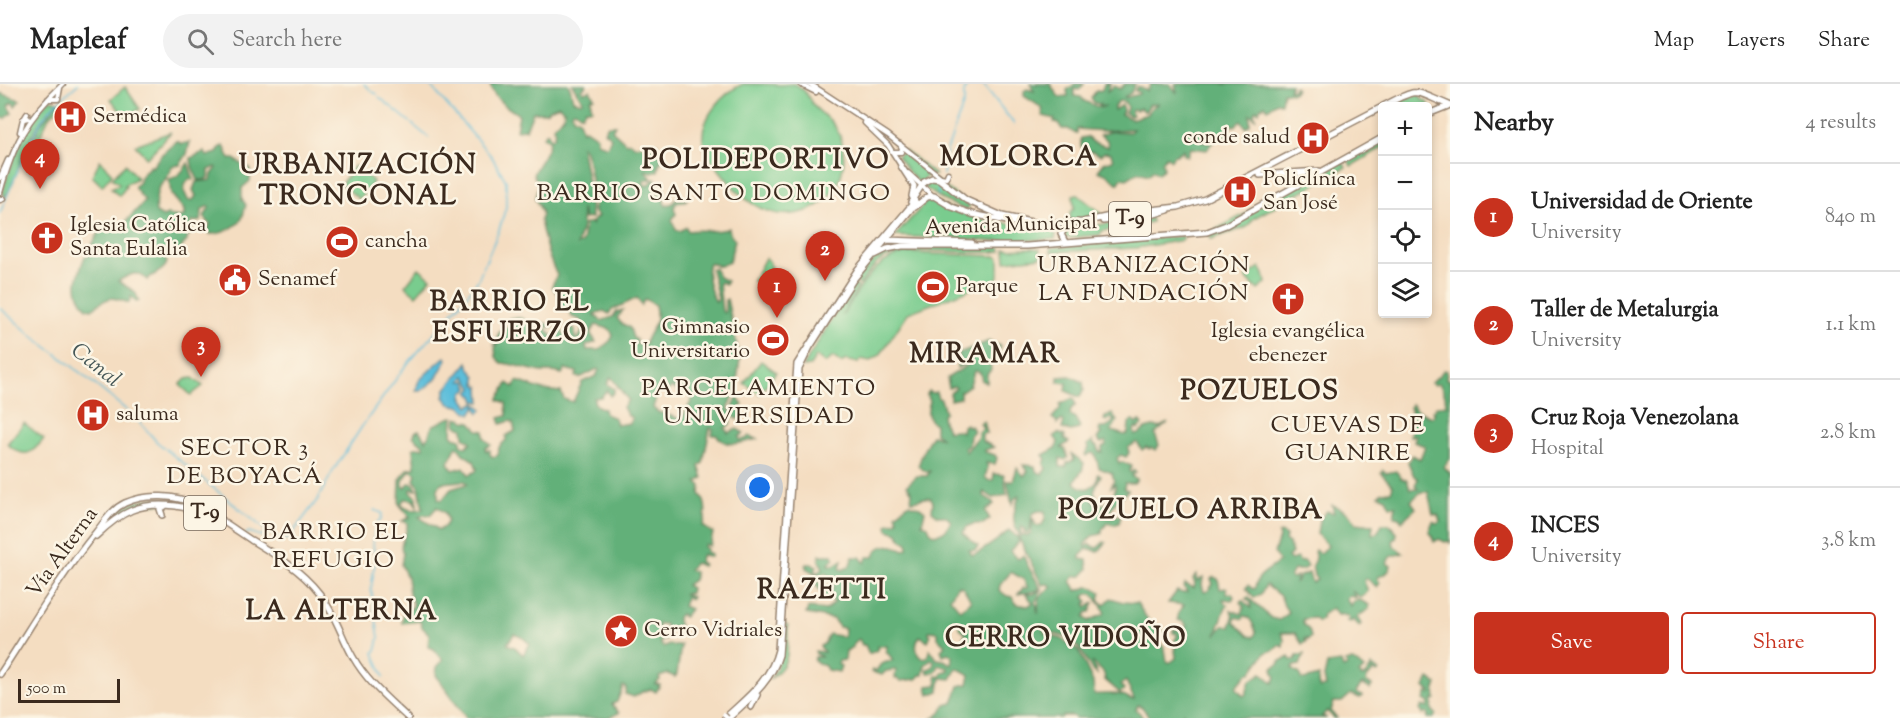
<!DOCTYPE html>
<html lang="en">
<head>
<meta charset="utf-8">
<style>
	:root { --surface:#fff; --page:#f2f2f2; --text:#222; --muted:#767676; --line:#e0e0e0; --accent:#c8321e }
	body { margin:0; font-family:"Sorts Mill Goudy",serif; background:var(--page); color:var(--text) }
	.controls { position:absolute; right:18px; top:18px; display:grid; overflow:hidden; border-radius:6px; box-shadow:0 3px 9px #0003 }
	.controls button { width:54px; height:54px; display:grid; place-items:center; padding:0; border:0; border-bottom:2px solid var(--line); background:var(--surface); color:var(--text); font:30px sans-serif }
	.scale { position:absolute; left:18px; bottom:15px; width:102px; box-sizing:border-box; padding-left:6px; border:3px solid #3b2a1e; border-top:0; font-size:16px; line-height:21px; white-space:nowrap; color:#3b2a1e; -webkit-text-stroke:4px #fcf5e5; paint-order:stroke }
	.you { position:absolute; left:760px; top:404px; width:21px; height:21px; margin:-15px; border:4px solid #fff; border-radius:50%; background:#1a73e8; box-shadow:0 0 0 9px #1a73e833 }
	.badge { display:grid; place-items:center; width:39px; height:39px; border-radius:50%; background:var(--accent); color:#fff; font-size:20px; font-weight:700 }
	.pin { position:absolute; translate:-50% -50px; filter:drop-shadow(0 2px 3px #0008) }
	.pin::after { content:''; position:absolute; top:32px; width:21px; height:18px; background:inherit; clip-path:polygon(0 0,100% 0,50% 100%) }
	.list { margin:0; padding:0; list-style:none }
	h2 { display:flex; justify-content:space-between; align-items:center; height:78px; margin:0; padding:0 24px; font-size:26px }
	h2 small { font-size:20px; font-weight:400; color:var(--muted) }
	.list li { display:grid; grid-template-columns:39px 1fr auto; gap:18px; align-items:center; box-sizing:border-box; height:108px; padding:0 24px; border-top:2px solid var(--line) }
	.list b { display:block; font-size:22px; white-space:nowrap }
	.list p { margin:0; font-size:20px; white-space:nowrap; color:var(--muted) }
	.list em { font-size:20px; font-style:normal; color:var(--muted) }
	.actions { display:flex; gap:12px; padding:18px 24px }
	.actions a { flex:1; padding:14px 0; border:2px solid var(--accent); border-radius:6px; text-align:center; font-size:21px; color:var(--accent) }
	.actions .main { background:var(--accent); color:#fff }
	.icon { flex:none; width:33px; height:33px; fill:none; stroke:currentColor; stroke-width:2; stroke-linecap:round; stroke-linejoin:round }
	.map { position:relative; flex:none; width:1450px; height:634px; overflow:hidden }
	header { display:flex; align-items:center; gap:36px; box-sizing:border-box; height:84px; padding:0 30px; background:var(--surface); border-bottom:2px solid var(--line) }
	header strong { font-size:28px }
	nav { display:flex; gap:33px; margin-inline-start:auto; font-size:21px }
	.search { width:420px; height:54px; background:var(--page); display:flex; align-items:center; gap:15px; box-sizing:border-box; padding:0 21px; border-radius:33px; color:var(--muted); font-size:22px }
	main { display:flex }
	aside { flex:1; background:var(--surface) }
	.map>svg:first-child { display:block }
</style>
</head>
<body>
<header>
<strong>Mapleaf</strong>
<div class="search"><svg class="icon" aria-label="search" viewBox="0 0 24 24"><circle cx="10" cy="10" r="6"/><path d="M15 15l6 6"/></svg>Search here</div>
<nav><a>Map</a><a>Layers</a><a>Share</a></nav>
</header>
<main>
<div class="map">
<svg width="1450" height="634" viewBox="0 0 1450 634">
	<rect width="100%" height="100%" fill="#fcf5e5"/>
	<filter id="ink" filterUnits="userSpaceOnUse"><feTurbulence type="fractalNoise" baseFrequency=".0167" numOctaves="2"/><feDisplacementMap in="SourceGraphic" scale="12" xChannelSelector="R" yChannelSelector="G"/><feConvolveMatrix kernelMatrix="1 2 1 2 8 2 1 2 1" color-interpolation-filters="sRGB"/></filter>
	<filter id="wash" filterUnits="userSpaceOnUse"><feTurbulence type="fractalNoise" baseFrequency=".008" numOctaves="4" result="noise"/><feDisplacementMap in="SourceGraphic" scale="24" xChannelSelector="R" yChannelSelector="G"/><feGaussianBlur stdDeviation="1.35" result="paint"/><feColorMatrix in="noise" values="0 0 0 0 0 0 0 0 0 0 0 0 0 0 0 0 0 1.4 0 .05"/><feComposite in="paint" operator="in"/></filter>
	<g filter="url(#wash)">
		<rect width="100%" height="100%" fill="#f4ddc1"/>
		<path fill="#79cc8e" stroke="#5a7b56" stroke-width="1.5" d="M 743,0 C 755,0 767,0 779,1 C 783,1 789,0 793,0 C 806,3 808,15 814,22 C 819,28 826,32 831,37 C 847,56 848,85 834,106 C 816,132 780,138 753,120 C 740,112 730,100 721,88 C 714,79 704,69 703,57 C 700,34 723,9 743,0 Z
			M 125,3 L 140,25 L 125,33 L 111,15 Z
			M 1419,11 L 1422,16 L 1427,17 L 1431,24 L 1428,27 L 1428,22 L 1403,22 L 1400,16 L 1406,12 Z
			M 50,15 L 58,17 C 46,29 34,44 28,60 C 20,78 16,97 5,113 L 2,110 C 9,86 18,62 29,41 C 33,32 43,23 50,15 Z
			M 59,18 L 62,21 L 49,33 L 29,76 L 25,75 L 41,39 Z
			M 171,48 L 147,74 L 135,61 Z
			M 1382,56 L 1382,64 L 1351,82 L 1348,75 Z
			M 905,66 L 935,91 L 926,92 L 920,100 L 908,87 L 897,72 Z
			M 100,76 L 112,90 L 102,102 L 92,92 Z
			M 1343,78 L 1346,83 L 1254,134 L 1247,143 L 1211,155 L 1209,149 Z
			M 125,80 L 137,94 L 124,101 L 126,103 L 119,112 L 111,104 L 120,100 L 112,94 Z
			M 355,82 L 373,97 L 372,100 L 359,115 L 341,100 Z
			M 935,96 L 970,121 L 966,126 L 945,117 L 924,103 L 927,97 Z
			M 1077,110 L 1102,130 L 1070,137 L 1070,128 L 1074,125 L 1073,111 Z
			M 929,115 L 953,126 L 978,135 L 1052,146 L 1056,151 L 1055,155 L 994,157 L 895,152 Z
			M 1151,134 L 1152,138 L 1102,147 L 1100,151 L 1065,154 L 1062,152 L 1067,145 Z
			M 1183,152 L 1183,156 L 1136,164 L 1051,168 L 1051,164 Z
			M 901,163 L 1000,163 L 1001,167 C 966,173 909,158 881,176 C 873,182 866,192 860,201 L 855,197 C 868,181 880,168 901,163 Z
			M 1033,164 L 1040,165 L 1041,173 L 1006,177 L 1005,165 Z
			M 907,169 L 996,172 L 999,174 L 999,191 L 997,195 L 908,229 L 880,271 L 870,277 L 861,275 L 858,279 L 846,276 L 841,279 L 833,273 L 826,279 L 816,272 L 810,282 L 803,283 L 853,200 L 858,203 L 842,231 C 861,205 872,175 907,169 Z
			M 765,174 L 769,177 L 773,191 L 766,204 L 753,197 Z
			M 1260,183 L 1264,190 L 1266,199 L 1258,206 L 1245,193 Z
			M 419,184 L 431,194 L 416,211 L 405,202 Z
			M 761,277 L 776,288 L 760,310 L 744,299 Z
			M 193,294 L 203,302 L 191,311 L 180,301 L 186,295 Z
			M 24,339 L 44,355 C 31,371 25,375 7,360 Z
			M 160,414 L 183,418 L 182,420 L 143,420 L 113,433 L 112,430 C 127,419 141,415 160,414 Z
			M 784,540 L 788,542 C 787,569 792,578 769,596 C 783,578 782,562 784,540 Z"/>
		<path fill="#62b079" stroke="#4e6d4c" stroke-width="1.5" fill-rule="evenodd" d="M 490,0 L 568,0 L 570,3 L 573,16 L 581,18 L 582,16 L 572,0 L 586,0 L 585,3 L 581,5 L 584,8 L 590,6 L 594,13 L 590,15 L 592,25 L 586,25 L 581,31 L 575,26 L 572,27 L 573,33 L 579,36 L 582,47 L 585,45 L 597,53 L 597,58 L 607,63 L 611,53 L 604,47 L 608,41 L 615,41 L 612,46 L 626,59 L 630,58 L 634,62 L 643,61 L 645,64 L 651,65 L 654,60 L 657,59 L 656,68 L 664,72 L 659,80 L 658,87 L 652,89 L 645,86 L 652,95 L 644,96 L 644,101 L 648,101 L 655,95 L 657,101 L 660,103 L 654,109 L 657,112 L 664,106 L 664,118 L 666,122 L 673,119 L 675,115 L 687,115 L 686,117 L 676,119 L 674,124 L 676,130 L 672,136 L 676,146 L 680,147 L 686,143 L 688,147 C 703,144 715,150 729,144 L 730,150 L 735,156 L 729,178 L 720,182 L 709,179 C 705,189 710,208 716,218 L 718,215 L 711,185 L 715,184 L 719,193 L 727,197 L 725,200 L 721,198 L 719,199 L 722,227 L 725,229 L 725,216 L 727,215 L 740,275 L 736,305 L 728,326 L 732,327 L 738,311 L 739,316 L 743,321 L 739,324 L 742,332 L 740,334 L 736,335 L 732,330 L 730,341 L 725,344 L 728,349 L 737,345 L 744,349 L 739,353 L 740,356 L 746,355 L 749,352 L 757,355 C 744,358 727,366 716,351 L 712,351 L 713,345 L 710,344 L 703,379 L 699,382 L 703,394 L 697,398 L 701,402 L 700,410 C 707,418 707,432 703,442 L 713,449 L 710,462 L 705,460 L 704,463 L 707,465 L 706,468 L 711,470 L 710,473 L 702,470 L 699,478 L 703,480 L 702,482 L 695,479 L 689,485 L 695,489 L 693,496 L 686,501 L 691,504 L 690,509 L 683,510 L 692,513 L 691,515 L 686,514 L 683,522 L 690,525 L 684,533 L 681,530 L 679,531 L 677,535 L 679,541 L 666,545 L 665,540 L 658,540 L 659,550 L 664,550 L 666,556 L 659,557 L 663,563 L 670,560 L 673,562 L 681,561 L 677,590 L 675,593 L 668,590 L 659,593 L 660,596 L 655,600 L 660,601 L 656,608 L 651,605 L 642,608 L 634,613 L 625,610 L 626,604 L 623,602 L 617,618 L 612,620 L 619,629 L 607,634 L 466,634 L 436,591 L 437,583 L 443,576 L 434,565 L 428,563 L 429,550 L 422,543 L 420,537 L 402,539 L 404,526 L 412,524 L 413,521 L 409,509 L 407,493 L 401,481 L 403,469 C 397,459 409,450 407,439 L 402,437 L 410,433 L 399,420 L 400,396 L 407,385 L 415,384 L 413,365 L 418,363 L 424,364 L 423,361 L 413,352 L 416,347 L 419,346 L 426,357 L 433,341 C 440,340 445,334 453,333 L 452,350 L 454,353 L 461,355 L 461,360 L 466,363 L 471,358 L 464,353 L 463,344 L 456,342 L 457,334 L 462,334 L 464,337 L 471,338 L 478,346 L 484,347 L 484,354 L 491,361 L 485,364 L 486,367 L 490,366 L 490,371 L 494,373 L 498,371 L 499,363 L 506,356 L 506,352 L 515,347 L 513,338 L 510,337 L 501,340 L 499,334 L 507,332 L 506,319 L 499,316 L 499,314 L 508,299 L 514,303 L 517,297 L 543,306 L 561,308 L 564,315 L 573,318 L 582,298 L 596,292 L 599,286 L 597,285 L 580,294 L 576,293 L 577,288 L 565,285 L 562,290 C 555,287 550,288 543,288 C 528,286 516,280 501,279 L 496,273 L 495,264 L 502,255 L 501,253 L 498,260 L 494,261 L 499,249 L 505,243 L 509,245 L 516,240 L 508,237 L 511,234 L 522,234 L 541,247 L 544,239 L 554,241 L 552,243 L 545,243 L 554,254 L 558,248 L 558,241 L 561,239 L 564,241 L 560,244 L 564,251 L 568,250 L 569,242 L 575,246 L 575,255 L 578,255 L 582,248 L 581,236 L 572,233 L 569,227 L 561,224 L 558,211 L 552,202 L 557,191 C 548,174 544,155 540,136 C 545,128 538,122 535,114 L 539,99 L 533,91 C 537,79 548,70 549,57 L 543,53 L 545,49 L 548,49 L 550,55 L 553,54 L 555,48 L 553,42 C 561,36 571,29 559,21 L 549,25 L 546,28 L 533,28 L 526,45 L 516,46 L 519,31 C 508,24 492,14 490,0 ZM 581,61 C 589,67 594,116 594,129 L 598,132 L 593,137 L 592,142 L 591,138 L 585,140 L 582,159 L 577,161 L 582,143 L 582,125 L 584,135 L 591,134 L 590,110 ZM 637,214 L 641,221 L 645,215 L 655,221 C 659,243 651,242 645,259 L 637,261 L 636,259 L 637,256 L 633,254 L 630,244 L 621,239 L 617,234 L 623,226 L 616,228 L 613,233 L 601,237 L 594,230 L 604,227 L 609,230 L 612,226 ZM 596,241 L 610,245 L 613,252 L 610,257 L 599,266 L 587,266 L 586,262 L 596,258 L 590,249 ZM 611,293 L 628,316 L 623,323 L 627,331 L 632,334 L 630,339 L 617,341 L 615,334 L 605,330 L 604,325 C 599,323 593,321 594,314 L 601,313 L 607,306 L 610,312 L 614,308 L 614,305 L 607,300 ZM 672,303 L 679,308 L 684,304 L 693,314 L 682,334 L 680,335 L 658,328 L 653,324 L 658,306 L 667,309 ZM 457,362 L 463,370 L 474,377 L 477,385 L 476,387 L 469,391 L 464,383 L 453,386 L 448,379 ZM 410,386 L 416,390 L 414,396 L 419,402 L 423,425 L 410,426 L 401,421 L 404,415 L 413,416 L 417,422 L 417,413 L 411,408 L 411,405 L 417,406 L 414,400 L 409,399 L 405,404 L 403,402 L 403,397 ZM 463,397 L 466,398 L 467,400 L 451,405 L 442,416 L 438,415 L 438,405 L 441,399 ZM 437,423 L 445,429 L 448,437 L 445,442 L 439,446 L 419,433 L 424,431 L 430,431 ZM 514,550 L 522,553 L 530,560 L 523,571 L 516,564 L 507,560 Z
			M 1030,0 L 1050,0 L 1059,13 L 1068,12 L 1067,6 L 1075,0 L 1084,0 L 1079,6 L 1074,5 L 1074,12 L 1081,13 L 1084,17 L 1100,24 L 1106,22 L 1098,23 L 1100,20 L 1094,19 L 1091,14 L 1096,7 L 1102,6 L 1104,0 L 1110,0 L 1106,9 L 1114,2 L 1120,5 L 1125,0 L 1135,0 L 1131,9 L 1124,13 L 1125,14 L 1139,10 L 1139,8 L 1135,7 L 1137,2 L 1147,7 L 1151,0 L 1170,0 L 1177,9 L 1175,0 L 1291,0 L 1289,6 L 1292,6 L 1295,2 L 1296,4 L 1293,9 L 1283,8 L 1281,19 L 1277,18 L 1268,25 L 1265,21 L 1260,24 L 1259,28 L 1256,25 L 1254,30 L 1256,35 L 1250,30 L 1250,40 L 1246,43 L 1241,37 L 1235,42 L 1231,41 L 1227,51 L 1221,55 L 1208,47 L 1201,55 L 1203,58 L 1213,57 L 1207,66 L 1190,64 L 1187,72 L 1184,71 L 1183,65 L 1180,69 L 1178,68 L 1177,71 L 1174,71 L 1171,76 L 1166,72 L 1162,78 L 1164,84 L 1158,90 L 1153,86 L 1149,91 L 1138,88 L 1127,95 L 1122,94 L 1118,100 L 1108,91 L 1098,87 L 1104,79 L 1113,76 L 1111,69 L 1105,68 L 1100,71 L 1091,67 L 1086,69 L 1081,62 L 1081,54 L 1087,53 L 1093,58 L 1108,63 L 1107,56 L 1100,51 L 1113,47 L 1130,48 L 1133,45 L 1105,47 L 1077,45 L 1077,49 L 1074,49 L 1068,45 L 1062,45 L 1058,39 L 1054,38 L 1055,35 L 1043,32 L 1042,24 L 1024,12 L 1024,7 L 1027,5 L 1034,7 ZM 1119,17 L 1125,18 L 1127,24 L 1125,29 L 1130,32 L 1133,31 L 1131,27 L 1133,25 L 1136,26 L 1141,24 L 1145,28 L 1150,20 L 1159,19 L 1151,24 L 1148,30 L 1131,35 L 1121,30 L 1123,27 L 1122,21 L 1114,26 L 1114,22 Z
			M 0,9 L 20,16 L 15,22 L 12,18 L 8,22 L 12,29 L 5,35 L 0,33 Z
			M 177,57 L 182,60 L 190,58 L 187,70 L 180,81 L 172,82 C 170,91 165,96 159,103 C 156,109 155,123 156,129 L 163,133 L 167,131 L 180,133 L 184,132 L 184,126 L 171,110 L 169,95 C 177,94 184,86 188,79 L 194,96 L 189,95 L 185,101 L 184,107 L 188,116 L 193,116 L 196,112 L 193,106 L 196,98 L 211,96 L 212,90 L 217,84 L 216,83 L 209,86 L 209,92 L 205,96 L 198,96 L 192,83 L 191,74 L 204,68 L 207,72 L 217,69 L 221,63 L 224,62 L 230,75 L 234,75 L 250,85 L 250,97 L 242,104 L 242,115 L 246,121 C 244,125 244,132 241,136 C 234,144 221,151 210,150 L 208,146 L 210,140 L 204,133 L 209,124 L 208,122 L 202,126 L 201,137 L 191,138 L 191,150 L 188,151 L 187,157 L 183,161 L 179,168 L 164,171 L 167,178 C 165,188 153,189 147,196 C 136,184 129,192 118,197 L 135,208 L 139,217 L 136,218 L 131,212 L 129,219 C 110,211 108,213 92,225 L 87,224 C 71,206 77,194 85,172 L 89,172 L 92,161 L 101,145 L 108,145 L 109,137 L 119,145 L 145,117 L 135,105 L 135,102 L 139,98 L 140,93 L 150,82 L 152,83 L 161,71 Z
			M 989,257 L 1000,262 L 999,274 L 990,278 L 991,286 L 987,290 L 987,298 L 982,297 L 980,288 L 974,287 L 970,301 L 960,308 L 960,314 L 950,316 L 950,309 L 956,304 L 954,302 L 949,304 L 947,294 L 968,281 L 966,279 L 957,284 L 957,277 L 959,269 Z
			M 1444,286 L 1447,287 L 1446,295 L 1450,296 L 1450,375 L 1444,383 L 1450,389 L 1450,460 L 1449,457 L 1445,458 L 1439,455 L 1434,458 L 1434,454 L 1429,447 L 1433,437 L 1438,440 L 1440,437 L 1438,431 L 1433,430 L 1428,408 L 1421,408 L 1411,417 L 1416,424 L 1402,437 L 1399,433 L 1394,432 L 1396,422 L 1390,422 L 1386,414 L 1379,411 L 1382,408 L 1391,407 L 1393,402 L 1381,389 L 1383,386 L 1386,389 L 1396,387 L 1402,395 L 1407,396 L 1410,405 L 1418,404 L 1415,401 L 1418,395 L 1414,392 L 1408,378 L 1412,371 L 1420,375 L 1425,362 L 1414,358 L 1416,351 L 1410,352 L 1412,338 L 1410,330 L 1412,327 L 1409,323 L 1412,320 L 1416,326 L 1431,333 L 1434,331 L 1433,326 L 1438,321 L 1446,321 L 1445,311 L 1439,299 L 1435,301 L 1431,299 Z
			M 1070,292 L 1083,298 L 1084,306 L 1079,313 L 1066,307 L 1067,299 L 1058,298 L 1058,293 Z
			M 928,307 L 932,309 L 936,308 L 938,314 L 941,315 L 945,328 L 942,331 L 943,338 L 948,347 L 956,346 L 962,348 L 963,342 L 966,340 L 968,343 L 971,342 L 974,347 L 970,351 L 969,361 L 964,364 L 966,368 L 978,353 L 978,349 L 983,344 L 980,339 L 984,337 L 987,349 L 982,350 L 982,357 L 994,363 L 985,366 L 985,368 L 995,371 L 997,374 L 995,380 L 986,379 L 988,383 L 985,393 L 989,397 L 993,396 L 994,390 L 1004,391 L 1007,411 L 993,414 L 984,408 L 984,412 L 992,417 L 994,420 L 985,427 L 990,435 L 983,440 C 975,439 966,440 963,449 L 978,462 L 975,466 L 969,466 L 972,471 C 979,470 1003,452 1009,446 L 1017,453 L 1019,458 L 1010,467 L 1018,475 L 1024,471 C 1024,479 1036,494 1040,503 L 1036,507 L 1018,510 L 1023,504 L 1028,504 L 1023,495 L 1011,488 L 1000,501 L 999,506 L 1007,512 L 1013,513 L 1016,520 L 1028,522 L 1033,519 L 1026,510 L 1034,510 L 1042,505 L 1036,517 L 1038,530 C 1039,511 1037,514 1052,503 L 1048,500 L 1042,501 L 1018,452 L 1027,452 L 1031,449 L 1033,434 L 1036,442 L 1042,441 L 1045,435 L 1045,427 L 1038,427 L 1032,430 L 1030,447 L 1024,450 L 1025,445 L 1021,443 L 1021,450 L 1019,450 C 1010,435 1014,428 1019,412 L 1015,414 L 1012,420 L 1007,397 L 1013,397 L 1017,384 L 1024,392 L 1028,387 L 1023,381 L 1035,382 L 1036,387 L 1042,390 L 1046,385 L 1044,380 L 1046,375 L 1043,371 L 1056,364 L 1058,358 L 1054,352 L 1058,349 L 1065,352 L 1064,355 L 1069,358 L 1061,364 L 1065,365 L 1068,374 L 1065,376 L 1060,374 L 1060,383 L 1066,383 L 1067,379 L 1074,376 L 1072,370 L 1084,379 L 1082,387 L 1074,398 C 1083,406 1088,407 1097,398 L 1098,390 L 1101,391 L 1094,407 L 1096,412 L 1093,417 L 1104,421 C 1110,415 1117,408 1115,400 L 1111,403 L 1114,396 L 1112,389 L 1099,384 L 1095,370 L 1091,369 L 1086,372 L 1085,370 L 1089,364 L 1087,361 L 1093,357 L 1094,361 L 1097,362 L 1099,368 L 1102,368 L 1102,363 L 1106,361 L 1106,357 L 1101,359 L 1097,355 L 1101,349 L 1099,347 L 1100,344 L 1106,344 L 1114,337 L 1111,334 L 1107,337 L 1104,336 L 1105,333 L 1112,330 L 1117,337 L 1111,347 L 1125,351 L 1128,349 L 1129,339 L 1132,336 L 1136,340 L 1140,337 L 1142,341 L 1138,345 L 1136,343 L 1134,346 L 1135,351 L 1139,350 L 1145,345 L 1156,342 L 1158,344 L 1168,339 L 1155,350 L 1159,361 L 1156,366 L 1151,364 L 1149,365 L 1146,363 L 1142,366 L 1137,358 L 1128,364 L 1129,369 L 1126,373 L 1121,371 L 1117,374 L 1119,380 L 1122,378 L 1132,382 L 1129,387 L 1131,389 L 1134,386 L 1136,388 L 1131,392 L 1137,395 L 1134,399 L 1125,399 L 1124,405 L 1128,406 C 1120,416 1110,419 1110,433 L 1120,431 L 1121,432 L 1119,439 L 1114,441 L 1107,439 L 1102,446 L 1102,450 L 1092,452 L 1085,460 L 1086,463 L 1089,460 L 1097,464 L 1104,458 L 1106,459 L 1098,468 L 1091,465 L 1089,466 L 1087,465 L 1080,472 L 1080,475 L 1087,476 L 1088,485 L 1082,492 L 1075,492 L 1071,497 L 1077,507 C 1090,502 1088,500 1101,508 L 1099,516 L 1104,521 L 1111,514 L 1123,518 L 1137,519 L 1150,539 C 1156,543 1163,539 1163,551 L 1157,556 L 1165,565 L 1167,578 L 1171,578 L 1176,574 L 1174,558 L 1178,550 L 1173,549 L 1173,546 L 1183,545 L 1187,542 L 1184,538 L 1178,536 L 1178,529 L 1184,521 L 1168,519 L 1177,507 L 1182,509 L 1187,508 L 1184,503 L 1185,500 L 1194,504 L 1195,500 L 1193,495 L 1197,491 L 1197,497 L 1203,493 L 1202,501 L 1204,508 L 1208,507 L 1213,500 L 1211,495 L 1214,493 L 1218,495 L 1220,505 L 1227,504 L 1226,510 L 1232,509 L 1234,513 L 1232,516 L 1223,515 L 1225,519 L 1228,521 L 1225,525 L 1216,551 L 1224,541 L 1230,543 L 1233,533 L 1231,526 L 1242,530 L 1244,523 L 1240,518 L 1242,516 L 1251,524 L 1251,519 L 1246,515 L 1248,513 L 1271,534 L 1279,536 L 1289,529 L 1284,522 L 1281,513 L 1266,501 L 1261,510 L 1254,514 L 1246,504 L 1248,501 L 1253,505 L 1255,504 C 1257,490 1268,487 1279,478 L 1274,469 L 1279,454 L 1278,450 L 1281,449 L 1286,452 L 1285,456 L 1290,460 L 1289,462 L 1292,469 L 1288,473 L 1291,476 L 1297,474 L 1300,478 L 1304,477 L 1307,482 L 1303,486 L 1294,486 L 1290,493 L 1293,494 L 1297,492 L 1295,499 L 1300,492 L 1309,489 L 1312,499 L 1317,496 L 1314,492 L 1312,481 C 1315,477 1316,473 1314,468 L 1315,466 L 1320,470 L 1328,462 L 1317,450 L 1319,436 L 1327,427 L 1334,429 L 1332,421 C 1340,423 1353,431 1356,439 L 1373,441 L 1372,450 L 1377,449 L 1382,440 L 1389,440 L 1397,449 L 1396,454 L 1393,457 L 1394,462 L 1403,469 L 1390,473 L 1387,479 L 1391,482 L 1388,488 L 1377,494 L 1380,499 L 1377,503 L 1366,494 L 1364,497 L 1368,507 L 1361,514 L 1352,507 L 1356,514 L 1350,512 L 1346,515 L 1351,522 L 1354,517 L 1360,516 L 1369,521 L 1369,525 L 1357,533 L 1361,540 L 1359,542 L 1353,535 L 1351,538 L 1347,537 L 1349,535 L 1347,531 L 1344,532 L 1342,530 L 1338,532 L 1332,524 L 1321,532 L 1322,535 L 1318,538 L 1314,534 L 1303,535 L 1303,540 L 1309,546 L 1311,553 L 1307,556 L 1306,554 L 1304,555 L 1306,558 L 1302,560 L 1295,549 L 1281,549 L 1284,555 L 1283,563 L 1279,561 L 1273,566 L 1265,569 L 1251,589 L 1248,589 L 1236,603 L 1243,612 L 1246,610 L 1250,597 L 1262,589 L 1273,599 L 1276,593 L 1273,589 L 1273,584 L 1279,580 L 1280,577 L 1289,573 L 1291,576 L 1295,576 L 1297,572 L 1304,570 L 1300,581 L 1294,582 L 1292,585 L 1300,590 L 1301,595 L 1304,596 L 1319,592 L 1318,600 L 1320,604 L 1326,603 L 1324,593 L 1327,580 L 1341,578 L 1343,584 L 1347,582 L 1346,578 C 1355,575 1358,580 1364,585 L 1359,590 L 1362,593 L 1366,591 L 1372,582 L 1379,587 L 1377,589 L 1372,585 L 1372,589 L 1367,594 L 1366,598 L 1372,602 L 1370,605 L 1362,600 L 1356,608 L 1362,612 L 1360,614 L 1351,610 L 1342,618 L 1334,618 L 1331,627 L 1337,634 L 1334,634 L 1327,627 L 1322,632 L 1327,634 L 1183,634 L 1183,629 L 1179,634 L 1150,634 L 1142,623 L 1138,621 L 1136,625 L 1144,634 L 1075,634 L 1073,632 L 1063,632 L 1061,634 L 933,634 L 941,629 L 945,621 L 953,619 L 959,602 L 968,600 L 970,591 L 957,584 L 951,595 L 941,594 L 939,607 L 929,611 L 927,602 L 937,601 L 936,592 L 940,593 L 943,588 L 949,586 L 948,584 L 939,581 L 936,588 L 928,589 L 927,585 L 933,583 L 934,577 L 931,575 L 925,581 L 923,591 L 920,591 L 917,595 L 901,597 L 895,594 L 896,586 L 886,587 L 882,591 L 871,588 L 872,586 L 876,587 L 881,580 L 893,576 L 886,567 L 887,562 L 878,562 L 877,566 L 869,570 L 865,561 L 862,561 L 859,555 L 853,559 L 853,563 L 846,567 L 845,576 L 839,577 L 838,580 L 841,582 L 839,588 L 827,586 L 825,582 L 814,577 L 815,573 L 822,573 L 816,570 L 815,567 L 824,568 L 820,562 L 824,560 L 829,550 L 844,553 L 845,544 L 839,543 L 833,535 L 806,530 L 808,524 L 826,526 L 835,518 L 825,514 L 812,495 L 816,495 L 827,507 L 834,504 L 832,495 L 825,489 L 819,492 L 806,484 L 806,480 L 811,480 L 817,482 L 815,487 L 817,489 L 823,484 L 819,477 L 820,471 L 833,471 L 834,474 L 828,481 L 834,481 L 842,476 L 840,484 L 842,486 L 849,483 L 853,473 L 860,473 L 865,479 L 867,473 L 874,473 C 878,458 892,460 904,466 L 908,464 L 908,459 L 902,456 L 898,449 L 888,446 L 887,441 L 890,439 L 897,438 L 898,435 L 896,430 L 908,420 L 920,423 L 925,427 L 922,439 L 928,442 L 930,447 L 935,451 L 946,446 L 951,437 L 945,432 L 938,432 L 932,427 L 933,418 L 931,414 C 924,412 918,417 911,417 L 912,408 L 907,401 L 917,392 L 927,392 L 930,387 L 925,387 L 918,382 L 925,363 L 932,351 L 942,354 L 935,349 L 935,340 C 926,336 927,325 930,317 L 927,311 ZM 958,501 L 963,503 L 971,517 L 960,526 L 950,514 ZM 1087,510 L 1093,510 L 1105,527 L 1104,530 L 1089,537 L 1084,533 L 1087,528 L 1090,528 L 1094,519 L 1087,523 L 1086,520 L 1088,517 L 1084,513 ZM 1244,532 C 1250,532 1254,542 1256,548 L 1254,553 L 1249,552 L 1234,538 L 1236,533 L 1243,535 ZM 953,535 L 960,538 L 959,543 L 966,549 L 960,559 L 952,553 L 946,544 ZM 1041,540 L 1048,548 L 1066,553 L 1080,565 L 1093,588 L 1097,590 L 1092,578 L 1104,589 L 1105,596 L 1120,609 L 1124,605 L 1120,601 L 1126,597 L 1134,615 L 1130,615 C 1120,607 1107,611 1094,610 L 1093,598 L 1079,567 L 1062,555 L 1045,550 ZM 929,547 L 938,548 L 938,554 L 945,561 L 941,566 L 943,571 L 948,569 L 953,572 L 952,581 L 944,576 L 937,575 L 930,565 L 927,573 L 922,574 L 918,571 C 916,564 915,558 920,552 L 928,557 L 930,553 Z
			M 1073,314 L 1076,321 L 1071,325 L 1070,331 L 1075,334 L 1080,343 L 1079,345 L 1071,347 L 1062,345 L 1064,338 L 1062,336 L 1057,340 L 1057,338 L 1052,334 L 1060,325 L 1060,320 Z
			M 1429,595 L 1437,600 L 1435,606 L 1436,615 L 1433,616 L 1432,626 L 1436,630 L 1434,634 L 1427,634 L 1428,630 L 1425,628 L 1423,630 L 1420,626 L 1422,622 L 1428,624 L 1429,619 L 1424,616 L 1427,608 L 1430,611 L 1431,609 L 1425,603 Z"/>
		<path fill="#5cbdda" stroke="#4c747c" stroke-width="1.5" d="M 445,273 L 447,275 L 436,295 L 421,307 L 416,307 C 417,304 417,300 419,297 C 420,295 442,275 445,273 Z
			M 468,278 L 470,285 L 476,292 L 476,300 L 480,303 L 481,318 L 476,317 L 474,312 L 469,309 L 473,304 L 465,292 L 461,297 L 466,297 L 469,304 L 467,307 L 464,307 L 462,313 L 469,322 L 475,319 L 483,325 L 479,329 L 476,322 L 471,330 L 459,322 L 450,320 L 444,313 L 446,305 Z"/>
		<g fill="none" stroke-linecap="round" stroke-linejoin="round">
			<path stroke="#5cbdda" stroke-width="1.5" d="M 364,0 L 371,6
				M 983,0 L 1014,40
				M 373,8 L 377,10
				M 379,13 L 410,38
				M 412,40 L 429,54
				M 943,91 L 946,69 L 964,18 L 964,9 L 967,0
				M 938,111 L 939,98
				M 933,119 L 934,116
				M 0,129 L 29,60 L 42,35 L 55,20 L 78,0
				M 0,224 L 35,254 L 62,274 L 135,333 L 157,358 L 268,448 L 277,454 L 288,455 L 318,415 L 333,387 L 363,341 L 404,284 L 464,215 L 478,196 L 499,146 L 506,123 L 506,97 L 492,73 L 429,0
				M 374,426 L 382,429 L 381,436 L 376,440 L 373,459 L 375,478 L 371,505 L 379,553 L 377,564 L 374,569 L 384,593
				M 246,450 L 249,448 L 261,452 L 264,450"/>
		</g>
	</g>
	<g filter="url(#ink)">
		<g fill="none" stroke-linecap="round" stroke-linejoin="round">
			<g stroke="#988470" stroke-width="7">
				<path id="secondary" d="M 800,0 L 816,8
					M 810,0 L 888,51 L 942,94
					M 48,15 L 58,15 L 60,4
					M 27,30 L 24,35 L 28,34
					M 865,39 L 888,61 L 902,83
					M 20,48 L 23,35
					M 894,68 L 901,68 L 902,64 L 900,60
					M 908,89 L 933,112
					M 941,93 L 946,94 L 948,89
					M 0,94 L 8,76
					M 0,109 C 13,61 26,35 63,0
					M 0,116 L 3,115"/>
			</g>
			<g stroke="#988470" stroke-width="8">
				<path id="trunk" d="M 1383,22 C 1421,3 1411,6 1449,21
					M 1428,30 L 1448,22
					M 901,82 L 914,102 L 912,112
					M 1299,89 L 1304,92 L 1302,98
					M 1260,91 L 1319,87
					M 911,118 L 924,98 L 932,94 L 939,95 L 966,116 L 1002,132 L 1041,140 L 1083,138 L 1124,129 L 1178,123 L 1205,115 L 1382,23
					M 915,123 L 927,113 L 934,112 L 952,123 L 972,130 L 1017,139
					M 1103,137 L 1148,132 L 1168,126
					M 886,156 L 972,159
					M 1065,158 L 1061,150 L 1067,142
					M 875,171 L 887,165 L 902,162 L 1027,162 L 1207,148 L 1226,141 L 1382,54
					M 162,431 L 160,425 L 165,422
					M 96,452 C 121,428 140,417 176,422 C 187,424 197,425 207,430
					M 0,590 C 31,543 60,492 96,448 C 105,437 112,425 125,419 C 147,409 176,411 197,421 C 216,432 233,444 251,456 C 276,471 301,486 319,509 C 335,529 341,552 353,573 C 367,598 388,615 408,634
					M 751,623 L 757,611
					M 725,634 C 746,614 771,596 778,566 L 797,280 L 858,185 L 915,117 L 916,119 L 853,196 L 810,263 L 799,285 L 779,571 C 771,598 749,615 729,634"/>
			</g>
			<use href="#secondary" stroke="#fff" stroke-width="4"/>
			<use href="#trunk" stroke="#fff" stroke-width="5"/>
			<g stroke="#988470" stroke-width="7" stroke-linecap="butt">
				<path id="secondary-bridge" d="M 724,631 L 727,634"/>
			</g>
			<use href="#secondary-bridge" stroke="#fff" stroke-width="4"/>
		</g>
	</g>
	<defs>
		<g id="hospital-disc" transform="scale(1.725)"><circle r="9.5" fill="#c8321e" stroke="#fcf5e5"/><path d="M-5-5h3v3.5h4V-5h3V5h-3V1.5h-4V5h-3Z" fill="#fff"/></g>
		<g id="church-disc" transform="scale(1.725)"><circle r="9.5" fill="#c8321e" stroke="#fcf5e5"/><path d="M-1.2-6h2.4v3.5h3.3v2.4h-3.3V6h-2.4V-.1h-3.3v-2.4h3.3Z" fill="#fff"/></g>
		<g id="stadium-disc" transform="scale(1.725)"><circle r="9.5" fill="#c8321e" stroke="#fcf5e5"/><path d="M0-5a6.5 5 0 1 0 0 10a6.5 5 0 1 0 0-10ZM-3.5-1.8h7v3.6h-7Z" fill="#fff"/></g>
		<g id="civic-disc" transform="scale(1.725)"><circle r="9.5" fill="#c8321e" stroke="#fcf5e5"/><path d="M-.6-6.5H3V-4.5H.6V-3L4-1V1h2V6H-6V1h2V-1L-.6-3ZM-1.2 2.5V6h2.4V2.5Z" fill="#fff"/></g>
		<g id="sight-disc" transform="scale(1.725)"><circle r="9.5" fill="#c8321e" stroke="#fcf5e5"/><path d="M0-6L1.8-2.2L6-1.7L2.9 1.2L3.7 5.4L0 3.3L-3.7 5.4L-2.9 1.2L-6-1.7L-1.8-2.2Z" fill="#fff"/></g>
	</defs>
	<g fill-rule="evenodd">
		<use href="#hospital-disc" x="70" y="33"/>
		<use href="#hospital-disc" x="1313" y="54"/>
		<use href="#hospital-disc" x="1240" y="108"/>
		<use href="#church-disc" x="47" y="154"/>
		<use href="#stadium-disc" x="342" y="158"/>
		<use href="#civic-disc" x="235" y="196"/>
		<use href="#stadium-disc" x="933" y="203"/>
		<use href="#church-disc" x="1288" y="215"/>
		<use href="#stadium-disc" x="773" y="256"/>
		<use href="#hospital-disc" x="93" y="331"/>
		<use href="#sight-disc" x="621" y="547"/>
	</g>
	<g text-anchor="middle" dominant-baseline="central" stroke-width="5" stroke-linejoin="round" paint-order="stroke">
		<g fill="#fcf5e5" stroke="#75675a" stroke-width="1.5">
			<rect x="1109" y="118" width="42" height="34" rx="4.5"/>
			<rect x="184" y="412" width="42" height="34" rx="4.5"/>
		</g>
		<g font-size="20" font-weight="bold" fill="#3b2a1e">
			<text x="1130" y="135">T-9</text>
			<text x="205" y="429">T-9</text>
		</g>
		<g font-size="21" fill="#3b2a1e" stroke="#fcf5e5" text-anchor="start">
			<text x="93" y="33">Sermédica</text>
			<text x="1290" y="54" text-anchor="end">conde salud</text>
			<text x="1263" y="96">Policlínica<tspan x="1263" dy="24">San José</tspan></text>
			<text x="70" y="142">Iglesia Católica<tspan x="70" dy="24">Santa Eulalia</tspan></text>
			<text x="365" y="158">cancha</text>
			<text x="258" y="196">Senamef</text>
			<text x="956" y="203">Parque</text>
			<text x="750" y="244" text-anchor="end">Gimnasio<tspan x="750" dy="24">Universitario</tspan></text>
			<text x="1288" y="248" text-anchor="middle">Iglesia evangélica<tspan x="1288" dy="24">ebenezer</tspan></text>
			<text x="116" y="331">saluma</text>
			<text x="644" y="547">Cerro Vidriales</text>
		</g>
		<g font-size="21" fill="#3b2a1e" stroke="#fcf5e5">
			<text transform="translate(1011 142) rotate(-2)">Avenida Municipal</text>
			<text transform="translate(63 469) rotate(-54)">Vía Alterna</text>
		</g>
		<g font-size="22" font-style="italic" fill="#455656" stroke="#fcf5e5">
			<text transform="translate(95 282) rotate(39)">Canal</text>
		</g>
		<g font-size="24" letter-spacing="1.5" fill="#3b2a1e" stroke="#fcf5e5">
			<text x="714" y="110">BARRIO SANTO DOMINGO</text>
			<text x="1144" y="182">URBANIZACIÓN<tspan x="1144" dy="28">LA FUNDACIÓN</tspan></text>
			<text x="759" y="305">PARCELAMIENTO<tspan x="759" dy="28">UNIVERSIDAD</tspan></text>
			<text x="1348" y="342">CUEVAS DE<tspan x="1348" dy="28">GUANIRE</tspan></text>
			<text x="245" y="365">SECTOR 3<tspan x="245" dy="28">DE BOYACÁ</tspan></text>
			<text x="334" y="449">BARRIO EL<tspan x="334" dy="28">REFUGIO</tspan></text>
		</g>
		<g font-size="27" font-weight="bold" letter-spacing="1.5" fill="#3b2a1e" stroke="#fcf5e5">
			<text x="1019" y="74">MOLORCA</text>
			<text x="766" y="77">POLIDEPORTIVO</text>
			<text x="358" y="82">URBANIZACIÓN<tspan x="358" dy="31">TRONCONAL</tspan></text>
			<text x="510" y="219">BARRIO EL<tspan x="510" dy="31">ESFUERZO</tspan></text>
			<text x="985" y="271">MIRAMAR</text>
			<text x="1260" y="308">POZUELOS</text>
			<text x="1191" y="427">POZUELO ARRIBA</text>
			<text x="822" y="507">RAZETTI</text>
			<text x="342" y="528">LA ALTERNA</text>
			<text x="1066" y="555">CERRO VIDOÑO</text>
		</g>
	</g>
</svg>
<div class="controls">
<button>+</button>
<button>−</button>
<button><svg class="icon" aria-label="locate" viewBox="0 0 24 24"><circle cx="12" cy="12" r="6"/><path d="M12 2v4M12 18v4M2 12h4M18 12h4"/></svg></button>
<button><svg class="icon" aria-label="layers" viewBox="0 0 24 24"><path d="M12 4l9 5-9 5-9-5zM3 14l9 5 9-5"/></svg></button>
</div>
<div class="scale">500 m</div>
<div class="you"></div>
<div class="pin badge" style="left:777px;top:234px">1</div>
<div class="pin badge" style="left:825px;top:197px">2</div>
<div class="pin badge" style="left:201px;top:293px">3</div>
<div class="pin badge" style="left:40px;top:105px">4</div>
</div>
<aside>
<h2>Nearby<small>4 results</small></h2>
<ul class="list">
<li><span class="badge">1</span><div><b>Universidad de Oriente</b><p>University</p></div><em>840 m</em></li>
<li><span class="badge">2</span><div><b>Taller de Metalurgia</b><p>University</p></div><em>1.1 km</em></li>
<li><span class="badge">3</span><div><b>Cruz Roja Venezolana</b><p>Hospital</p></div><em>2.8 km</em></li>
<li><span class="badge">4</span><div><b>INCES</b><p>University</p></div><em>3.8 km</em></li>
</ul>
<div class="actions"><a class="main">Save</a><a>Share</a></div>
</aside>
</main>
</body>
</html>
